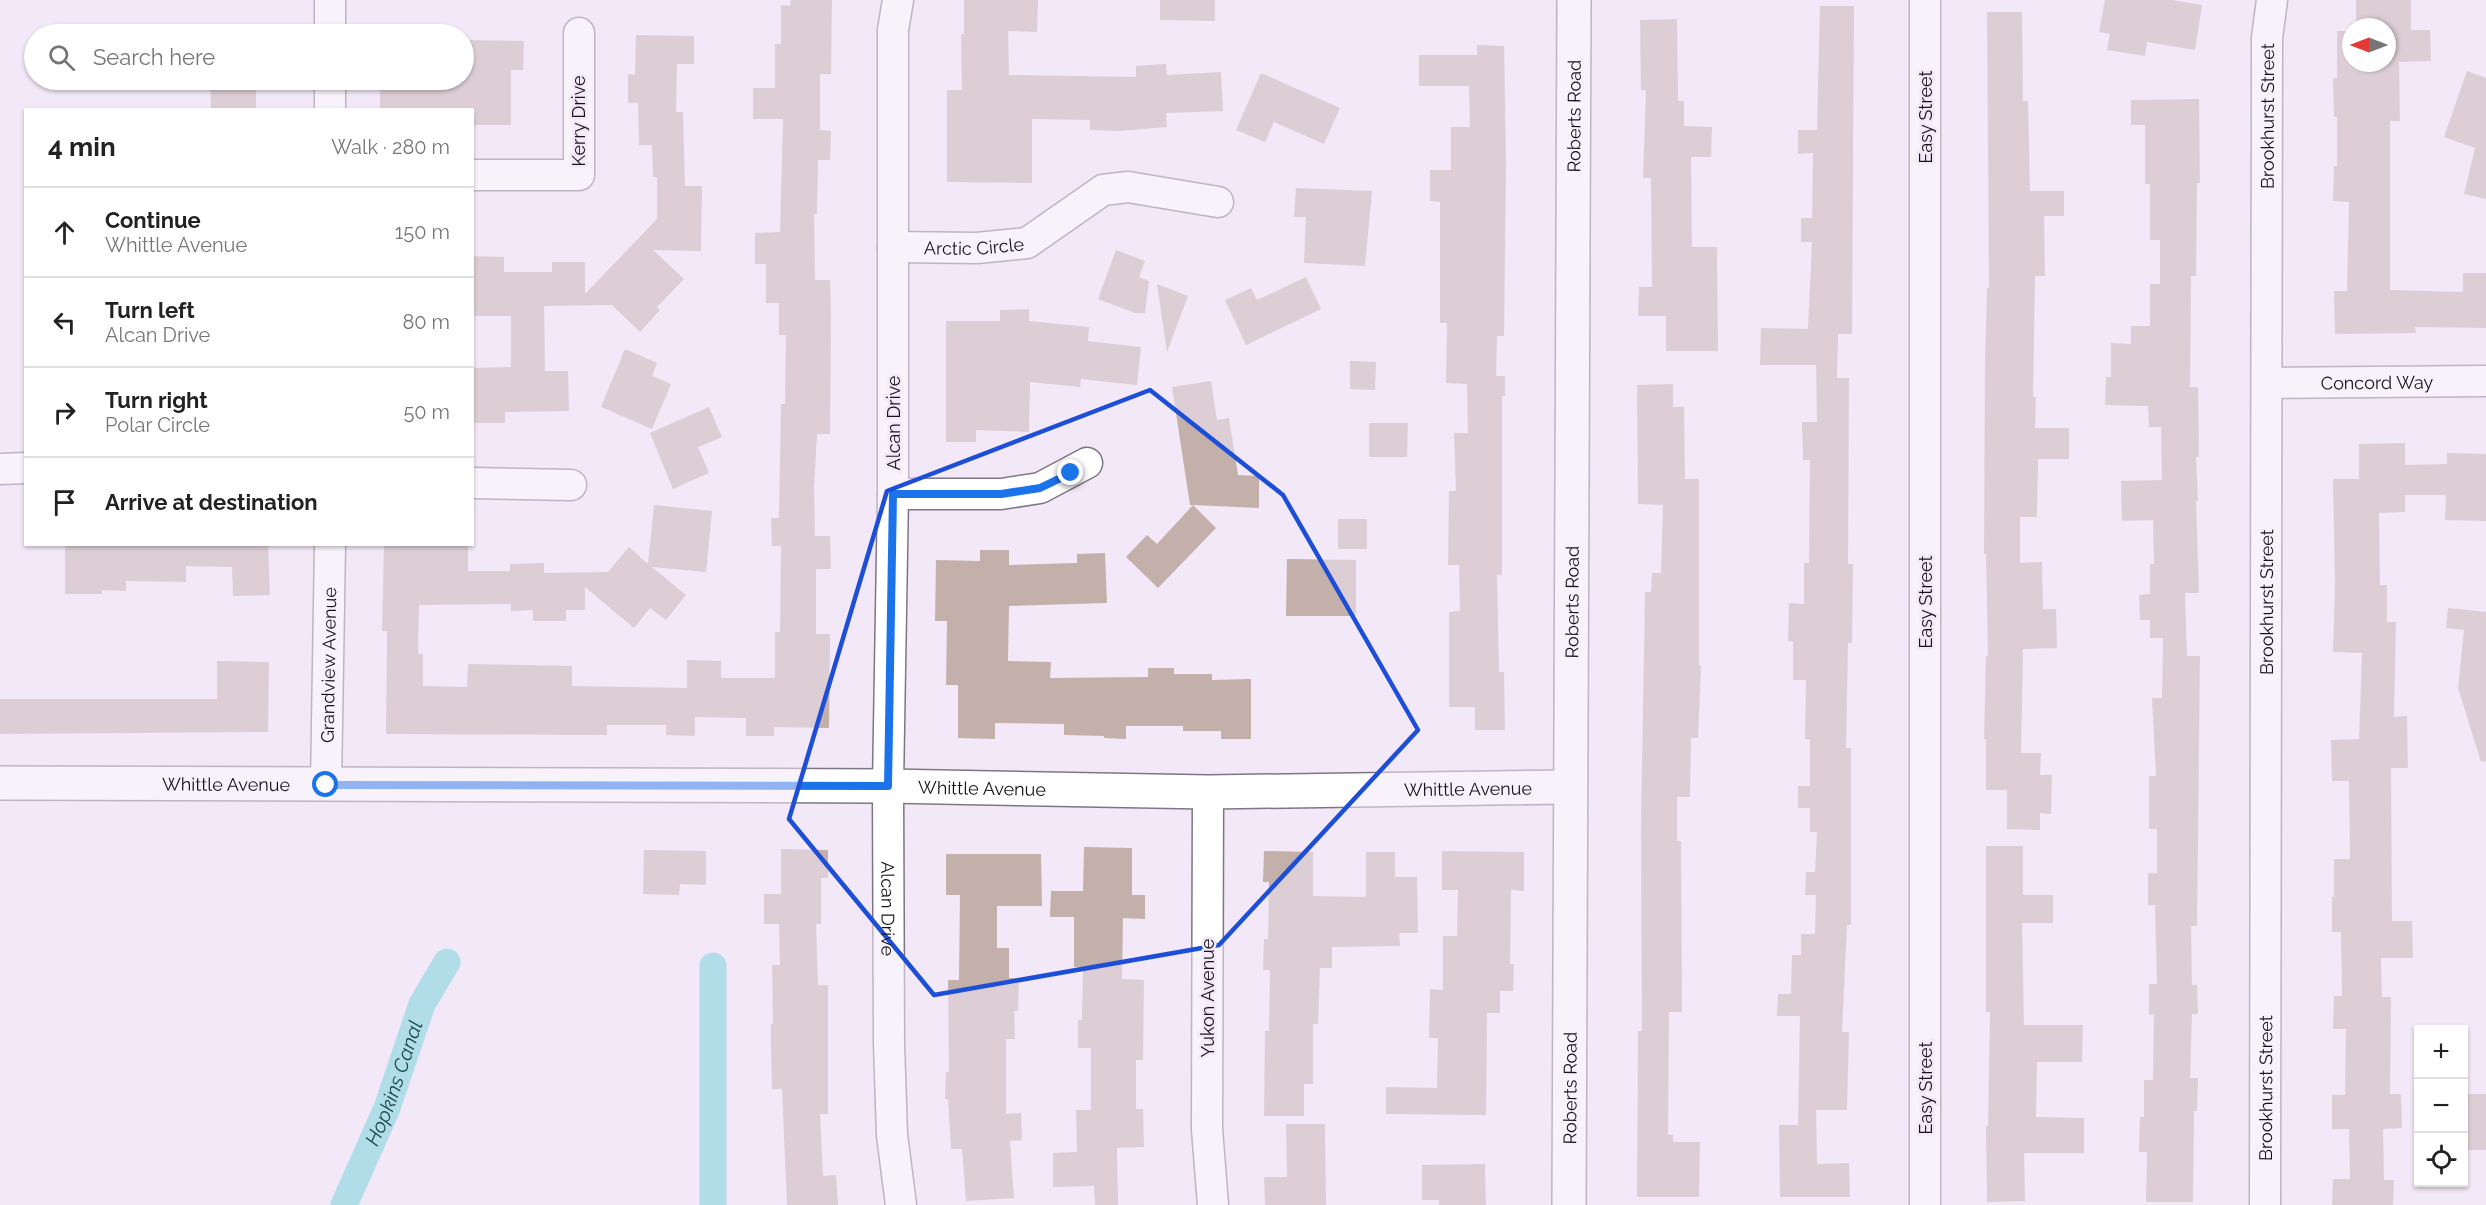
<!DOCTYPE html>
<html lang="en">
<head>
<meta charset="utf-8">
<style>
	:root { --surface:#fff; --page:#f2f2f2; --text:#222; --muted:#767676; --line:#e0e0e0 }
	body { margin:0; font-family:Raleway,sans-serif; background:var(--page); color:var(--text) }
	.controls { position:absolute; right:18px; bottom:18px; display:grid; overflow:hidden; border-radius:0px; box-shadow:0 2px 4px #0004 }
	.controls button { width:54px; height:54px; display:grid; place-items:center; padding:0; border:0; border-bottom:2px solid var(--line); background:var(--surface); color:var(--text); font:30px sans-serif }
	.compass { position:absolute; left:2342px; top:18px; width:54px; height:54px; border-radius:50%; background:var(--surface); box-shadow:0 2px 4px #0004; rotate:270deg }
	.stop { position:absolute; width:18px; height:18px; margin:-14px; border:4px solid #1a73e8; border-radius:50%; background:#fff }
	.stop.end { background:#1a73e8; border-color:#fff; box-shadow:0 2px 6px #0008 }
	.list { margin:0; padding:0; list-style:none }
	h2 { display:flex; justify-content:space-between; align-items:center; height:78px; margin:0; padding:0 24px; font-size:26px }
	h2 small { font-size:20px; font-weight:400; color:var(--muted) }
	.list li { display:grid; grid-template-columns:39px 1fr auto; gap:18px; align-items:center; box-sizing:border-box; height:90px; padding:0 24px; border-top:2px solid var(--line) }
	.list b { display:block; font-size:22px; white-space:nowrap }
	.list p { margin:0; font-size:20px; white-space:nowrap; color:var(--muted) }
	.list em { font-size:20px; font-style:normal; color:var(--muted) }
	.icon { flex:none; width:33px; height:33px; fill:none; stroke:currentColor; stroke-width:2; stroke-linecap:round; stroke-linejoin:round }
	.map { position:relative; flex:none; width:2486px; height:1205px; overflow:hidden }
	.search { position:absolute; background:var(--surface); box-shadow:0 2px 4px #0004; left:24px; top:24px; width:450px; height:66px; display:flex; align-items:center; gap:15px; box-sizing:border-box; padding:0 21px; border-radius:33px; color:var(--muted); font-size:22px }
	.panel { position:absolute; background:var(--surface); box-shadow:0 2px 4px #0004; left:24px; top:108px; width:450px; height:438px; border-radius:0px }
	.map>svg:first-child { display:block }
</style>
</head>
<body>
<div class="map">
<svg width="2486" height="1205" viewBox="0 0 2486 1205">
	<rect width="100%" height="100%" fill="#f2e8f8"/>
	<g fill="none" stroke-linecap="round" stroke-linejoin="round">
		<g stroke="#62d1d5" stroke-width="27">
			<path d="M 713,966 L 713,1205"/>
			<path id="s1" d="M 344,1205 L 387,1108 L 422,1004 L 447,962"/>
		</g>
	</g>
	<path fill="#c3b0aa" d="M 791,0 L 832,0 L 831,74 L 820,74 L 820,130 L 831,131 L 830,160 L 818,160 L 817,214 L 814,214 L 815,280 L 830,280 L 831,312 L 830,434 L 817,434 L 814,488 L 815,536 L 830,536 L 831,569 L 816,569 L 816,634 L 830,634 L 829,728 L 774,727 L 774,736 L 746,736 L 746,718 L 695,717 L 695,736 L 666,735 L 666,725 L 607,725 L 607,735 L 386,734 L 387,631 L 382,631 L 384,545 L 468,546 L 468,571 L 510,571 L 510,564 L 544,563 L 544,573 L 608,572 L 629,547 L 648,564 L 654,505 L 712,511 L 706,572 L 652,567 L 686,595 L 666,620 L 650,608 L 634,628 L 585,587 L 585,610 L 566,610 L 566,621 L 533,621 L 533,610 L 511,611 L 511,604 L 419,605 L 418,654 L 423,654 L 423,686 L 467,687 L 468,664 L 572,666 L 572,686 L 687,688 L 687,660 L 721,661 L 721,678 L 775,678 L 775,632 L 780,632 L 781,546 L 772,546 L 771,518 L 779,518 L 781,404 L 785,404 L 786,335 L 779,335 L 779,303 L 766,303 L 766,264 L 755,264 L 755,233 L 780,232 L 783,119 L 753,119 L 753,88 L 775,88 L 775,44 L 781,44 L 781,5 L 790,6 Z
		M 964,0 L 1038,0 L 1037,32 L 1008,31 L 1009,75 L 1136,77 L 1136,66 L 1166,64 L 1167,75 L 1221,72 L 1223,111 L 1166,113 L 1167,127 L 1119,131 L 1090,130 L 1090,120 L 1032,119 L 1032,183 L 947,182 L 947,90 L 962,90 L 961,34 L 964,34 Z
		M 1160,0 L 1215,0 L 1215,21 L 1160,20 Z
		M 2105,0 L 2172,0 L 2202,5 L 2195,50 L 2147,42 L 2145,56 L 2107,50 L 2110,34 L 2099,32 Z
		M 2356,0 L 2411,0 L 2411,30 L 2430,30 L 2431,61 L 2399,62 L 2400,121 L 2390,121 L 2390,290 L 2463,292 L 2463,273 L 2486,273 L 2486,328 L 2415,327 L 2416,333 L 2335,334 L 2334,291 L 2347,291 L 2349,202 L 2333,201 L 2334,166 L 2337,166 L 2337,117 L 2334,117 L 2333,78 L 2337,78 L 2337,31 L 2351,31 L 2351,63 L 2387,63 L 2387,27 L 2356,27 Z
		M 1820,6 L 1854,6 L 1852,334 L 1838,334 L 1837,378 L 1849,378 L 1848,564 L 1853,564 L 1852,643 L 1848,643 L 1846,748 L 1851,748 L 1851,925 L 1847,925 L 1842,1032 L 1849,1032 L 1847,1110 L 1816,1110 L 1817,1164 L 1849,1163 L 1850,1197 L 1780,1197 L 1779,1125 L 1798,1125 L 1800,1016 L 1777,1016 L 1778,994 L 1791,994 L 1792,955 L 1801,955 L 1801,934 L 1815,934 L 1816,895 L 1805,895 L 1806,872 L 1815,872 L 1817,832 L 1810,832 L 1810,808 L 1798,808 L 1798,786 L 1810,786 L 1810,739 L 1805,739 L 1806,680 L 1793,680 L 1793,641 L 1788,641 L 1789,603 L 1804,604 L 1804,563 L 1809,563 L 1810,460 L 1803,460 L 1802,422 L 1817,422 L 1816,365 L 1760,365 L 1761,328 L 1808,329 L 1812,242 L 1801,242 L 1801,218 L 1812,218 L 1813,153 L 1798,154 L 1798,130 L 1817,130 Z
		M 1987,12 L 2022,12 L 2023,101 L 2028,101 L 2030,191 L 2064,191 L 2064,216 L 2044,216 L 2045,276 L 2035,276 L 2033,397 L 2036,397 L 2035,428 L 2069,428 L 2069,459 L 2038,459 L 2037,517 L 2020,517 L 2020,563 L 2042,562 L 2043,609 L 2056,609 L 2057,648 L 2023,649 L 2021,753 L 2041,753 L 2040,775 L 2052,775 L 2051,814 L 2040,813 L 2040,830 L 2007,829 L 2007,790 L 1986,790 L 1986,739 L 1984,739 L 1986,656 L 1988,656 L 1986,554 L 1984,554 L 1985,364 L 1987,288 L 1989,288 Z
		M 1677,19 L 1678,101 L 1684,101 L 1684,126 L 1712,127 L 1711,157 L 1691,157 L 1692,247 L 1717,247 L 1718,351 L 1666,351 L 1666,316 L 1638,316 L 1639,287 L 1652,287 L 1651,178 L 1643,178 L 1646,90 L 1641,90 L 1640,20 Z
		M 636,35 L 694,36 L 694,64 L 677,64 L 676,112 L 683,112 L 685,186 L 702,186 L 701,251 L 653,250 L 684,279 L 657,307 L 660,310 L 640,332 L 612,305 L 544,306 L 545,371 L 568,371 L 569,411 L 505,412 L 505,423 L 472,423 L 472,368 L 511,367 L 511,316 L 472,316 L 472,256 L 504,257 L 504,272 L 552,272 L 552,262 L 585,262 L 585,294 L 657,219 L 657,177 L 653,177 L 652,145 L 639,145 L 638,103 L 628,103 L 628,74 L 635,75 Z
		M 466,40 L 524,41 L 523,70 L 511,70 L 511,125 L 474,125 L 475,110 L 380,110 L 380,80 L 466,80 Z
		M 1477,45 L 1504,46 L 1506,163 L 1504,336 L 1497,336 L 1496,376 L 1505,376 L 1505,396 L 1502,396 L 1502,575 L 1497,575 L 1499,672 L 1504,672 L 1505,730 L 1475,730 L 1475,707 L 1449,707 L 1449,612 L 1460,611 L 1459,565 L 1448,565 L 1449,491 L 1456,491 L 1454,433 L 1468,433 L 1467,384 L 1446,383 L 1447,323 L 1440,323 L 1440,202 L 1430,201 L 1430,170 L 1451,170 L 1451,127 L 1470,127 L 1469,86 L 1419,86 L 1419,55 L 1477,55 Z
		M 2467,71 L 2486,78 L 2486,199 L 2464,194 L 2475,148 L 2444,137 Z
		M 1261,73 L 1340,108 L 1324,144 L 1274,122 L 1265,142 L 1236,130 Z
		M 210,80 L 256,80 L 256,110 L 211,110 Z
		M 2199,99 L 2200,183 L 2197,183 L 2196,276 L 2191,276 L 2190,387 L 2198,387 L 2199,457 L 2196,457 L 2198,501 L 2196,501 L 2199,593 L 2185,593 L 2187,656 L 2200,656 L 2197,926 L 2191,926 L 2192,985 L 2197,985 L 2198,1014 L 2192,1014 L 2190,1078 L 2198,1078 L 2197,1111 L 2194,1111 L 2193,1202 L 2146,1202 L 2147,1152 L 2139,1152 L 2140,1117 L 2144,1117 L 2144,1080 L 2153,1080 L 2154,1014 L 2149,1015 L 2149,984 L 2157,984 L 2155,905 L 2148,905 L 2148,873 L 2157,873 L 2157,829 L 2149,829 L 2149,776 L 2156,776 L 2152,698 L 2162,698 L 2163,638 L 2150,638 L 2150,620 L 2140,620 L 2139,595 L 2150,594 L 2150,564 L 2154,564 L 2153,520 L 2122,521 L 2121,481 L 2162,480 L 2161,427 L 2149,427 L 2148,406 L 2105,405 L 2106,377 L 2111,377 L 2111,343 L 2131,344 L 2131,326 L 2150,326 L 2150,284 L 2160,284 L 2160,240 L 2150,240 L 2150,184 L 2145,184 L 2145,125 L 2131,125 L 2131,100 Z
		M 1296,188 L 1372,191 L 1365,266 L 1304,263 L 1306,217 L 1294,217 Z
		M 1116,250 L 1145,261 L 1139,277 L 1149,281 L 1145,313 L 1135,313 L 1098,299 Z
		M 1306,277 L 1321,309 L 1246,345 L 1225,300 L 1251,288 L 1257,300 Z
		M 1157,284 L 1188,296 L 1167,352 Z
		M 1029,309 L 1029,321 L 1089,327 L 1088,341 L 1141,347 L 1137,385 L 1081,379 L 1080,387 L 1030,382 L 1029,432 L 976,430 L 976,442 L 946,442 L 946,321 L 1000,321 L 1000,310 Z
		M 625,349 L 657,363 L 652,376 L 671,384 L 652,429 L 601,407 Z
		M 1350,361 L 1376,362 L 1375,390 L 1350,389 Z
		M 1211,381 L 1217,420 L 1229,418 L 1238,475 L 1259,476 L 1259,508 L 1193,505 L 1216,528 L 1158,588 L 1126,557 L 1147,535 L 1157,544 L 1193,505 L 1190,505 L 1172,387 Z
		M 1673,384 L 1673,407 L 1684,407 L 1685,479 L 1699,479 L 1699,666 L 1701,666 L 1698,738 L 1691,738 L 1690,797 L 1677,797 L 1677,841 L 1681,841 L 1682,1012 L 1669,1012 L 1668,1135 L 1673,1135 L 1673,1142 L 1700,1142 L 1699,1197 L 1637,1197 L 1638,1031 L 1642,1031 L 1641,825 L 1645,592 L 1651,592 L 1652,573 L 1661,573 L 1663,505 L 1638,504 L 1637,385 Z
		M 709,407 L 722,437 L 698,447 L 709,473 L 673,489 L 650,433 Z
		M 1369,423 L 1408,423 L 1407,457 L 1369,457 Z
		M 2405,443 L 2405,465 L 2447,464 L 2447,453 L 2486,454 L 2486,521 L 2445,520 L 2446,495 L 2405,495 L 2405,512 L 2379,513 L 2380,585 L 2387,585 L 2387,622 L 2396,622 L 2394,717 L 2407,716 L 2408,768 L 2391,768 L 2392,921 L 2412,921 L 2413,958 L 2381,958 L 2382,997 L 2391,997 L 2390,1094 L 2401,1094 L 2402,1128 L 2383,1129 L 2384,1180 L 2394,1180 L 2393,1205 L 2332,1205 L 2333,1179 L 2350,1179 L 2349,1129 L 2332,1129 L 2332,1095 L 2345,1095 L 2346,1029 L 2333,1029 L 2334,996 L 2342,996 L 2341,932 L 2332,932 L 2332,897 L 2334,897 L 2334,859 L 2350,859 L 2349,781 L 2332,781 L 2331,740 L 2359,739 L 2362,653 L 2333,652 L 2335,588 L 2333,479 L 2359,479 L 2359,444 Z
		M 1338,519 L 1367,519 L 1367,549 L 1338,549 Z
		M 98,544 L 268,544 L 270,595 L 233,596 L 232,567 L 186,566 L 186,582 L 126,581 L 126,591 L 102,590 L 102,594 L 65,594 L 65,546 Z
		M 980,550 L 1009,550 L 1009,565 L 1077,563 L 1077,554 L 1105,553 L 1107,603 L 1009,606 L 1008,661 L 1051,662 L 1050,678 L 1148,677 L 1148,668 L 1174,668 L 1174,674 L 1212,674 L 1212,680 L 1251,679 L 1251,739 L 1221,739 L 1221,731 L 1183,731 L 1183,726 L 1126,726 L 1126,739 L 1104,738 L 1104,736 L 1064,735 L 1064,724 L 995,723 L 995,739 L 958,738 L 958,685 L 946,685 L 947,621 L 935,621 L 936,560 L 980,561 Z
		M 1287,559 L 1356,560 L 1356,616 L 1286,616 Z
		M 2448,608 L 2486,612 L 2486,761 L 2481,762 L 2458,688 L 2464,630 L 2446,628 Z
		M 217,661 L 269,662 L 268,732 L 0,734 L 0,699 L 217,699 Z
		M 1986,846 L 2023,846 L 2023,895 L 2053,895 L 2053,923 L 2022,923 L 2024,1025 L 2083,1025 L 2082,1062 L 2037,1062 L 2036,1117 L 2084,1118 L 2084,1153 L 2024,1153 L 2025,1201 L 1987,1202 L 1986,1126 L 1988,1126 L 1990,1012 L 1986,1012 Z
		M 1084,847 L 1132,848 L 1132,895 L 1145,895 L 1145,919 L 1123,918 L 1122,979 L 1144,980 L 1143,1060 L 1136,1060 L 1136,1109 L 1143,1109 L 1144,1147 L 1117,1148 L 1118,1205 L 1095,1205 L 1094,1186 L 1053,1187 L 1053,1153 L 1077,1152 L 1076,1110 L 1091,1110 L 1091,1048 L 1078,1048 L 1078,1020 L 1082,1020 L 1083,967 L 1074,967 L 1074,917 L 1050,917 L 1051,891 L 1083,891 Z
		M 781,849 L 828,850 L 828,878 L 821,878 L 821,924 L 816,924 L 818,985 L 828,985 L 828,1114 L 820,1114 L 823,1176 L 836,1175 L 838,1205 L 787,1205 L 782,1089 L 772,1089 L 771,1046 L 771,1024 L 773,1024 L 772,965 L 780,965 L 779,924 L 764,924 L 764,894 L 781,894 Z
		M 644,850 L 706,851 L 706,885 L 680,884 L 679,895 L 643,894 Z
		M 1264,851 L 1313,852 L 1313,896 L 1366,897 L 1366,852 L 1395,852 L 1395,877 L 1417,877 L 1418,933 L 1399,933 L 1400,946 L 1332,947 L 1332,968 L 1320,968 L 1318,1024 L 1313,1024 L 1313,1084 L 1304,1084 L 1304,1116 L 1264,1116 L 1265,1031 L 1269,1031 L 1270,970 L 1263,970 L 1264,939 L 1268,939 L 1269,882 L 1263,882 Z
		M 1442,851 L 1524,852 L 1524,891 L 1511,890 L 1510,964 L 1514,964 L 1513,991 L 1500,991 L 1500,1013 L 1487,1013 L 1486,1115 L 1386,1114 L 1386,1087 L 1437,1088 L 1438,1038 L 1429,1038 L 1430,989 L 1443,990 L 1443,936 L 1457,936 L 1458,890 L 1442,890 Z
		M 946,854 L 1041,854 L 1042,906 L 997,906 L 997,948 L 1009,948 L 1009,978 L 1019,978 L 1018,1011 L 1014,1011 L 1015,1039 L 1006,1039 L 1006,1114 L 1021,1113 L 1022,1140 L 1010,1141 L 1014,1198 L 966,1201 L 962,1149 L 951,1149 L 948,1099 L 945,1099 L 946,1072 L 949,1072 L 948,980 L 959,980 L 960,895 L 946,895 Z
		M 2463,1094 L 2486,1094 L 2486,1150 L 2464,1150 Z
		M 1286,1124 L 1325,1124 L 1326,1205 L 1265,1205 L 1264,1177 L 1287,1177 Z
		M 1485,1164 L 1486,1205 L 1439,1205 L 1439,1200 L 1422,1200 L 1422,1165 Z"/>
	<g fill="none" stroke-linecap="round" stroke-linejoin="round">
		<g stroke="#7f7684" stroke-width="33">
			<g id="street">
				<path id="s2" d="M 898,0 L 893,30 L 893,494 L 888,786 L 889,1044 L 892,1135 L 901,1205"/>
				<path d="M 1925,0 L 1925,1205"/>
				<path d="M 330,34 L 330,0"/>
				<path d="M 330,110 L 330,80"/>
				<path d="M 472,175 L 579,175 L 579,33"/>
				<path id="s3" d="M 893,247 L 977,248 L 1027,243 L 1103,190 L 1128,187 L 1218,202"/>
				<path id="s4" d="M 2267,383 L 2486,381"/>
				<path d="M 0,469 L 26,468"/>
				<path d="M 472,483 L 571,485"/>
				<path d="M 893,494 L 1001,494 L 1040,488 L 1087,463"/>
				<path id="s5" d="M 326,785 L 330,544"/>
				<path d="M 1208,792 L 1207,1129 L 1213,1205"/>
				<path id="s6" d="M 2265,1205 L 2267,38 L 2272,0"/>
			</g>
		</g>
		<g stroke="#7f7684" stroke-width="36">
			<g id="secondary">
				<path id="s7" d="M 0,783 L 888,786 L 1208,792 L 1569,787"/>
				<path id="s8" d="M 1569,1205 L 1574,0"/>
			</g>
		</g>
		<use href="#street" stroke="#fff" stroke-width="30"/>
		<use href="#secondary" stroke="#fff" stroke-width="33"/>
	</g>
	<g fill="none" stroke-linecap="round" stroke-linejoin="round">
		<path stroke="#1a73e8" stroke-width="8" d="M 326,785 L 888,786 L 893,494 L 1001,494 L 1040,488 L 1071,473"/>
	</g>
	<path d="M0 0H2486V1205H0ZM 1150,390 L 1283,495 L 1418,730 L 1219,945 L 934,995 L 789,819 L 887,491 Z" fill="#f2e8f8" fill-opacity=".55" fill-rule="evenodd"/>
	<path fill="none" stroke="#1d4ed8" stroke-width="4.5" stroke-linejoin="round" d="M 1150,390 L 1283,495 L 1418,730 L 1219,945 L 934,995 L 789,819 L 887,491 Z"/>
	<g text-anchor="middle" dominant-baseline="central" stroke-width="5" stroke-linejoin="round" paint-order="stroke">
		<g font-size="18" fill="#161318" stroke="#f2e8f8">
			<text stroke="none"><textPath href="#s6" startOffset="1089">Brookhurst Street</textPath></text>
			<text stroke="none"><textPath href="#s8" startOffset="1089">Roberts Road</textPath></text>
			<text transform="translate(1925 117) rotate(-90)">Easy Street</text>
			<text transform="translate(578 121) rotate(-90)">Kerry Drive</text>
			<text stroke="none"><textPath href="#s3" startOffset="81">Arctic Circle</textPath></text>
			<text stroke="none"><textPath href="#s4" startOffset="110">Concord Way</textPath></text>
			<text transform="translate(893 423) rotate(-90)">Alcan Drive</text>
			<text stroke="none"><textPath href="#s8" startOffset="603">Roberts Road</textPath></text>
			<text transform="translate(1925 602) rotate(-90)">Easy Street</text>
			<text stroke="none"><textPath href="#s6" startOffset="603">Brookhurst Street</textPath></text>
			<text stroke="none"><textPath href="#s5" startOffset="120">Grandview Avenue</textPath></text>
			<text stroke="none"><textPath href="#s7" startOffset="226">Whittle Avenue</textPath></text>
			<text stroke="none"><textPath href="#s7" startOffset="982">Whittle Avenue</textPath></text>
			<text stroke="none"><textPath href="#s7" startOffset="1468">Whittle Avenue</textPath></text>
			<text stroke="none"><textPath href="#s2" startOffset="909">Alcan Drive</textPath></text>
			<text transform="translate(1207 998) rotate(-90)">Yukon Avenue</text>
			<text stroke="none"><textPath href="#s8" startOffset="117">Roberts Road</textPath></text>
			<text transform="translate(1925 1088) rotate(-90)">Easy Street</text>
			<text stroke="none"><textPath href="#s6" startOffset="117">Brookhurst Street</textPath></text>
		</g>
		<g font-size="20" font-style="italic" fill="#16484a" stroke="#f2e8f8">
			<text stroke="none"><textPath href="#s1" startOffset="132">Hopkins Canal</textPath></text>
		</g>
	</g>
</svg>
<div class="controls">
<button>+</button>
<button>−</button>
<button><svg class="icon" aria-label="locate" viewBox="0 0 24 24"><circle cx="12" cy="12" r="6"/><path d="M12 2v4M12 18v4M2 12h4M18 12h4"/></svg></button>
</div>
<svg class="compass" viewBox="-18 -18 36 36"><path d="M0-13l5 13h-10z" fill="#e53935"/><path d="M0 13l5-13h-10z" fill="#767676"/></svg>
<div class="stop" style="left:326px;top:785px"></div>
<div class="stop end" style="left:1071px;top:473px"></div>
<div class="search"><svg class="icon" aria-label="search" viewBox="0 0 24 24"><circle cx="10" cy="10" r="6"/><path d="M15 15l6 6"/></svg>Search here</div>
<section class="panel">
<h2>4 min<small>Walk · 280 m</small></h2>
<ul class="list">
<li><svg class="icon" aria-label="ahead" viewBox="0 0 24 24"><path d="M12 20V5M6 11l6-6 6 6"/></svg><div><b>Continue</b><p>Whittle Avenue</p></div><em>150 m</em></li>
<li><svg class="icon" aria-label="left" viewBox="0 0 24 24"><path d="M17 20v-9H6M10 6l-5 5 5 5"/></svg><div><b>Turn left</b><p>Alcan Drive</p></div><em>80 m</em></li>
<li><svg class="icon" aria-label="right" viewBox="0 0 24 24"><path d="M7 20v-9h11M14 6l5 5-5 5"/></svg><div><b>Turn right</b><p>Polar Circle</p></div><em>50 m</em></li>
<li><svg class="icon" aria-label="arrive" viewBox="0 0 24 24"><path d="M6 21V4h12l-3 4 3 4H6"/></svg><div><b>Arrive at destination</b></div></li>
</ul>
</section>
</div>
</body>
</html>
